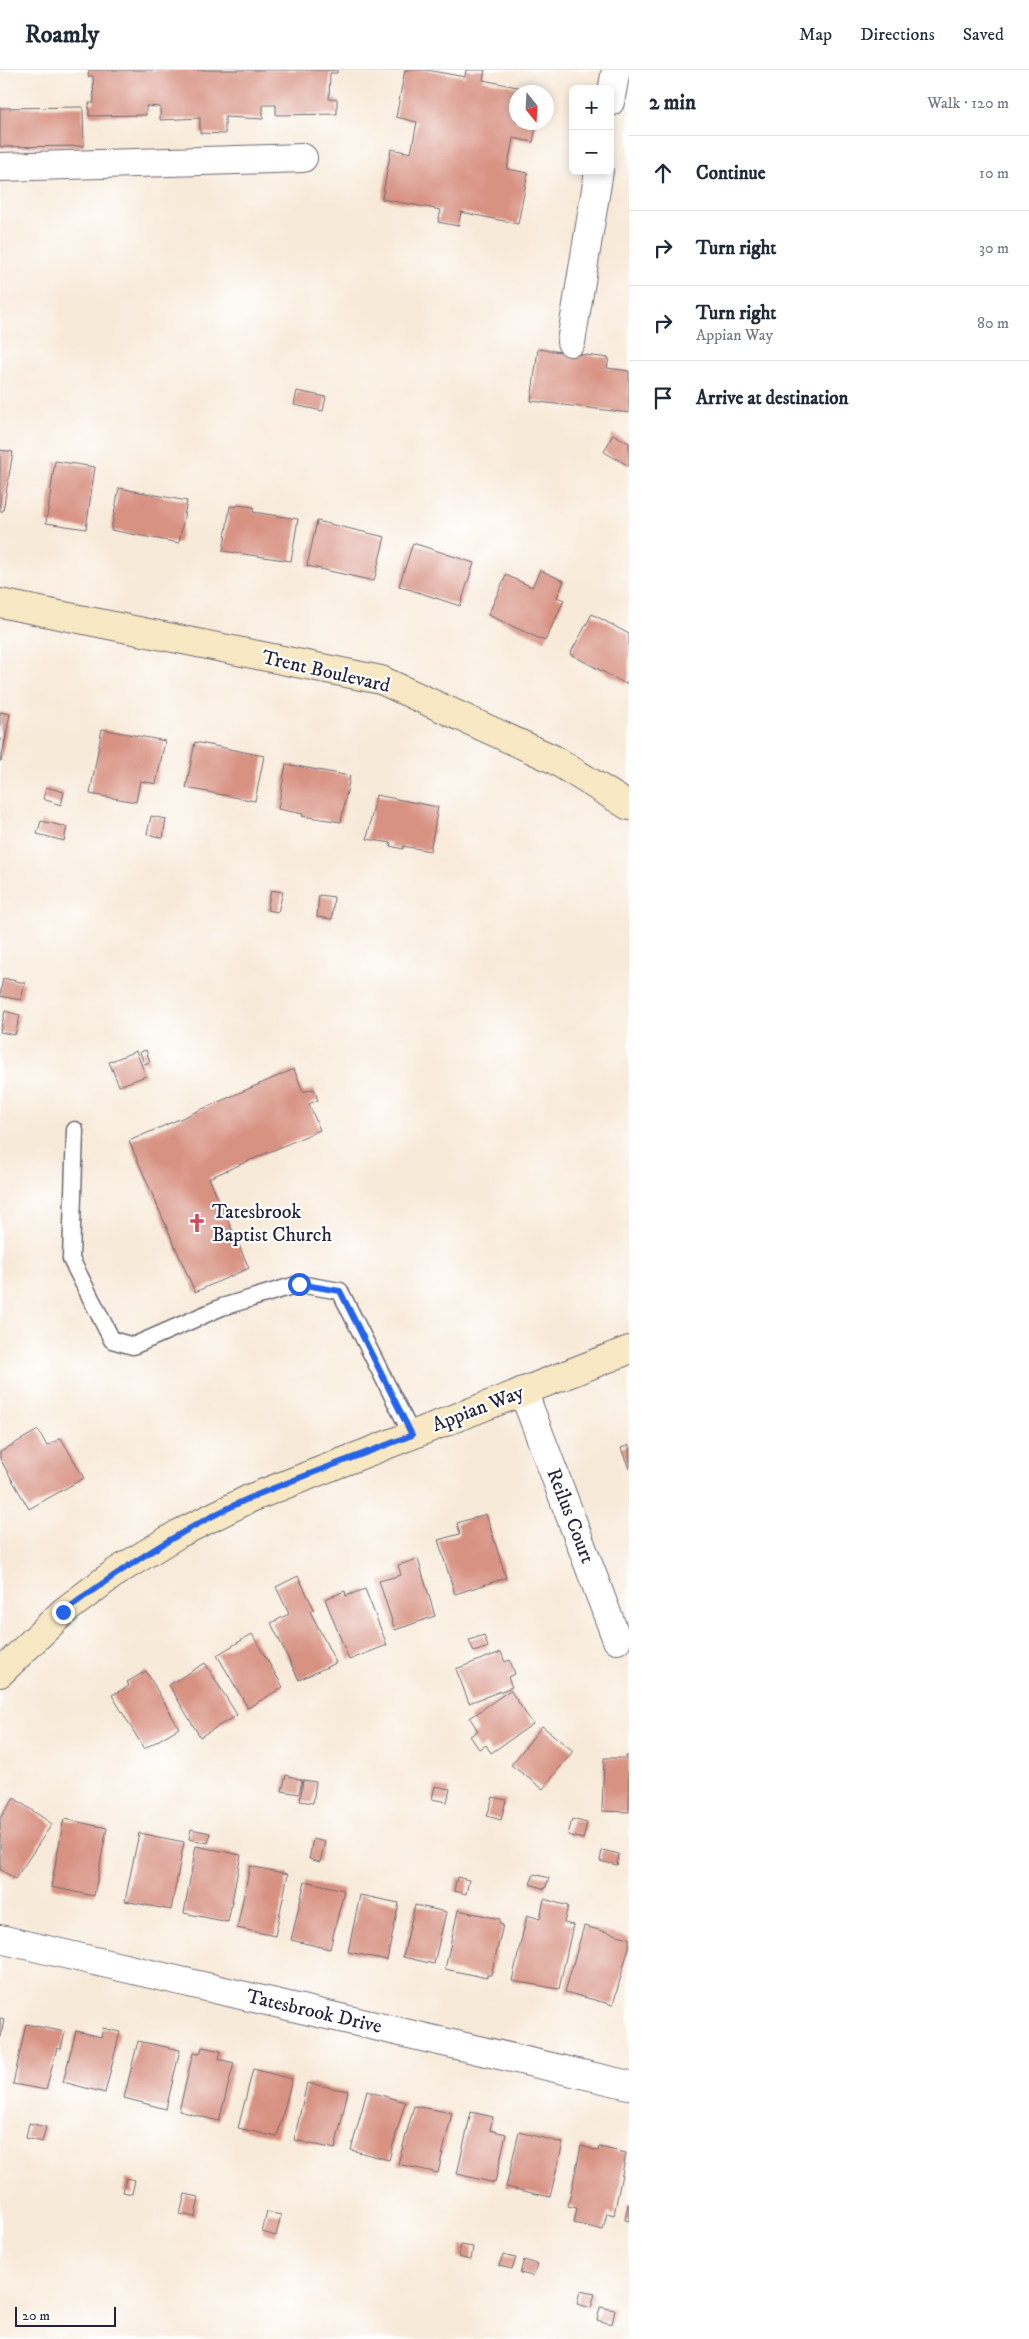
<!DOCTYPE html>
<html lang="en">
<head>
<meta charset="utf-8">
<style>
	:root { --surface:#fff; --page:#f6f6f7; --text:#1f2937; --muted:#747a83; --line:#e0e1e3 }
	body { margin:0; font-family:"IM FELL DW Pica",serif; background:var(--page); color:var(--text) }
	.controls { position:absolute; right:15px; top:15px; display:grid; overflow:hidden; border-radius:8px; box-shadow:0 2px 8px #0003 }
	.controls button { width:45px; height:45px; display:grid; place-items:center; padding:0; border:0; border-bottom:1px solid var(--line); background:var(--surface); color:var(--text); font:25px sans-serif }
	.compass { position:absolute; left:509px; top:15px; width:45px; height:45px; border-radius:50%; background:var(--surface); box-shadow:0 2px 8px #0003; rotate:162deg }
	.scale { position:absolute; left:15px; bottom:12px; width:101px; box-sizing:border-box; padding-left:5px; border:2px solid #22223b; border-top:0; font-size:14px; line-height:18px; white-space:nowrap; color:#22223b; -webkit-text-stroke:4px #fff; paint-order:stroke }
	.stop { position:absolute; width:15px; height:15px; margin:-11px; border:4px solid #2563eb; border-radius:50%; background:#fff }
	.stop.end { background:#2563eb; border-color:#fff; box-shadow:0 1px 5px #0008 }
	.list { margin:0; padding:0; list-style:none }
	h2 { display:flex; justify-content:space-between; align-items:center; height:65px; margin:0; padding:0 20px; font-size:21px }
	h2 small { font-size:16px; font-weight:400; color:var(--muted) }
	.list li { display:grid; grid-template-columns:32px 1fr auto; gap:15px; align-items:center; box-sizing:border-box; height:75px; padding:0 20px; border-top:1px solid var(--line) }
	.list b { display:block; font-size:19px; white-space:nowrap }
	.list p { margin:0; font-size:16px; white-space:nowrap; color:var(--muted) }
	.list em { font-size:16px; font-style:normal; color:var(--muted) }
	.icon { flex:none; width:28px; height:28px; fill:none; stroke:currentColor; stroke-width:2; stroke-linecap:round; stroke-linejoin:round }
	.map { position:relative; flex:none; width:629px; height:2269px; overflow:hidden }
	header { display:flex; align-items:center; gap:30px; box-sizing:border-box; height:70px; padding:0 25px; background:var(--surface); border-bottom:1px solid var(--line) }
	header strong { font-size:24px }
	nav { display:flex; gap:28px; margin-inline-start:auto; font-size:18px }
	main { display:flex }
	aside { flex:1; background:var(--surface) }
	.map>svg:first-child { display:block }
</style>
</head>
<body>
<header>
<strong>Roamly</strong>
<nav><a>Map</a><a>Directions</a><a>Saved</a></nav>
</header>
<main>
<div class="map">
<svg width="629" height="2269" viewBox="0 0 629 2269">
	<rect width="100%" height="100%" fill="#fff"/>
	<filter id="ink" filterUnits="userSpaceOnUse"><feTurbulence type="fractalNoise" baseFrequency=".02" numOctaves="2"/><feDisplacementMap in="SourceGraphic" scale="10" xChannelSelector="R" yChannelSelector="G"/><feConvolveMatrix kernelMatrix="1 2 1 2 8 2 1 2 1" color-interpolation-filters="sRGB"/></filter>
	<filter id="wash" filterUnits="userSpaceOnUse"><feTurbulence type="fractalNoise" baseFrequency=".0096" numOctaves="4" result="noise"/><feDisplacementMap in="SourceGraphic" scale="20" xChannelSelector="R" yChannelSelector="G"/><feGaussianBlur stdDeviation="1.12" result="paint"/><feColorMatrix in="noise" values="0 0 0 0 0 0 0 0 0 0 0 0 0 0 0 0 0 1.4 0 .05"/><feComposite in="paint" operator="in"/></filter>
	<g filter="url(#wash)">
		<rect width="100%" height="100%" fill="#f8ead9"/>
		<g id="blocks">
			<path fill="#d89282" d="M 89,0 L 337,0 L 337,3 L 330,3 L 329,29 L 337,29 L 337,44 L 276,45 L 276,35 L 263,35 L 263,49 L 225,47 L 225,64 L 200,63 L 200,48 L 160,50 L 160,37 L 146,36 L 146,45 L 89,46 L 89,33 L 94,33 L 93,6 L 88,6 Z
				M 405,0 L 427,0 L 465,7 L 466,0 L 485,0 L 483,10 L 541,22 L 516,22 L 516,52 L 537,52 L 533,72 L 513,68 L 507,99 L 528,103 L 518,154 L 461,142 L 458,156 L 438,152 L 441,140 L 382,129 L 391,79 L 411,83 L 417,52 L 396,47 Z
				M 83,37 L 84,76 L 0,77 L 0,38 Z
				M 538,279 L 609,288 L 607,298 L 629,301 L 629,343 L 531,331 Z
				M 297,321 L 326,327 L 323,341 L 294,335 Z
				M 613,364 L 629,373 L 629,396 L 604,382 Z
				M 0,380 L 13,382 L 3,441 L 0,441 Z
				M 55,391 L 95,397 L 86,459 L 46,453 Z
				M 119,418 L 187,431 L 179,473 L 111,460 Z
				M 237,435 L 254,437 L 253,442 L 298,449 L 291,491 L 223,481 L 230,436 L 236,437 Z
				M 317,451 L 385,467 L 374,511 L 307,496 Z
				M 413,473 L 474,493 L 460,536 L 399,516 Z
				M 540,500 L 564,511 L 557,527 L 564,530 L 545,571 L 488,545 L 506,505 L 532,517 Z
				M 592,544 L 629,564 L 629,608 L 626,614 L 570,584 Z
				M 0,642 L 10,644 L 1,691 L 0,691 Z
				M 102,659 L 165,671 L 156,714 L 140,711 L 136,732 L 90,724 Z
				M 195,672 L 264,686 L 255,731 L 186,718 Z
				M 286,694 L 350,706 L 341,752 L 302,746 L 303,744 L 278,739 Z
				M 46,717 L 64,722 L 61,735 L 43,729 Z
				M 376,725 L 438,737 L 430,781 L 403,776 L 403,779 L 390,776 L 391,773 L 367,769 Z
				M 151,746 L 166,749 L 163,768 L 147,764 Z
				M 41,751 L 67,757 L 64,771 L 37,764 Z
				M 271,820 L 283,822 L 278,842 L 267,840 Z
				M 319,825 L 334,827 L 332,849 L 317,847 Z
				M 3,908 L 25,913 L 21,930 L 0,926 Z
				M 5,941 L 20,945 L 15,965 L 0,962 Z
				M 146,980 L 150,992 L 144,994 L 140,982 Z
				M 136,981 L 146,1006 L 119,1016 L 109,992 Z
				M 294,999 L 303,1022 L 314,1019 L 318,1030 L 309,1034 L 320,1060 L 209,1108 L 249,1198 L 195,1222 L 129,1071 Z
				M 38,1360 L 47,1376 L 61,1368 L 84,1408 L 29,1439 L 0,1389 L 0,1382 Z
				M 629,1375 L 629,1399 L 621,1378 Z
				M 486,1444 L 506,1508 L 455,1524 L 438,1470 L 460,1464 L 457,1453 Z
				M 418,1489 L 435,1546 L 395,1560 L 379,1511 L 401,1505 L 398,1495 Z
				M 298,1506 L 314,1539 L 310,1541 L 336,1593 L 299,1610 L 271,1553 L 289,1544 L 276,1517 Z
				M 365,1519 L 387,1575 L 349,1590 L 325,1529 L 345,1521 L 346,1526 Z
				M 252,1564 L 283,1617 L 248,1638 L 217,1585 Z
				M 484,1565 L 488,1577 L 474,1582 L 469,1570 Z
				M 501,1582 L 505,1592 L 510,1590 L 515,1604 L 508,1607 L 512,1617 L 469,1633 L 456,1599 Z
				M 205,1593 L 237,1645 L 200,1667 L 169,1615 Z
				M 146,1601 L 179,1658 L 144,1679 L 112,1625 L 129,1616 L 127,1612 Z
				M 510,1620 L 533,1654 L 491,1683 L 486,1675 L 479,1679 L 470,1666 L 478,1661 L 470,1648 Z
				M 542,1656 L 573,1681 L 543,1719 L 511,1695 Z
				M 626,1686 L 629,1686 L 629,1742 L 602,1741 L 604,1688 L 626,1688 Z
				M 286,1705 L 302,1710 L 299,1724 L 282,1721 Z
				M 303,1710 L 316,1712 L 313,1733 L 300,1731 Z
				M 435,1716 L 450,1719 L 447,1732 L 432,1729 Z
				M 493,1727 L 506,1730 L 501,1750 L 487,1746 Z
				M 14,1728 L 52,1754 L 15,1809 L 0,1799 L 0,1748 Z
				M 64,1749 L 107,1758 L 94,1826 L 51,1817 Z
				M 572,1749 L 587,1753 L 583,1769 L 568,1765 Z
				M 191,1759 L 210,1763 L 208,1773 L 189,1769 Z
				M 139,1763 L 184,1772 L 171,1840 L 125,1831 Z
				M 313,1769 L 325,1772 L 320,1792 L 309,1789 Z
				M 196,1776 L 241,1785 L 228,1852 L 184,1843 Z
				M 602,1780 L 619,1784 L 617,1795 L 600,1791 Z
				M 250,1796 L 288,1804 L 275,1866 L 237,1858 Z
				M 534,1804 L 549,1808 L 545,1819 L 530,1814 Z
				M 457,1807 L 469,1810 L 466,1824 L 454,1821 Z
				M 305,1811 L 344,1820 L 330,1879 L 291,1870 Z
				M 360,1825 L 399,1833 L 387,1890 L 348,1882 Z
				M 544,1829 L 568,1836 L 564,1853 L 573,1855 L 559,1919 L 512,1911 L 527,1845 L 540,1849 Z
				M 415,1835 L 446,1842 L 434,1894 L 403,1887 Z
				M 458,1840 L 500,1849 L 500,1854 L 503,1855 L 491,1905 L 487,1905 L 487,1908 L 445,1899 Z
				M 584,1856 L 629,1868 L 629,1877 L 613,1935 L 565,1922 Z
				M 0,1948 L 4,1949 L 1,1967 L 0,1967 Z
				M 26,1954 L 65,1962 L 61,1979 L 57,1978 L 46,2020 L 13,2014 Z
				M 103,1958 L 120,1962 L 105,2023 L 63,2012 L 76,1961 L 101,1967 Z
				M 138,1971 L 180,1980 L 166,2039 L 124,2028 Z
				M 202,1977 L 221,1981 L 219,1989 L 234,1993 L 219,2051 L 179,2041 L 193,1983 L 200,1984 Z
				M 253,1999 L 292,2009 L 277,2067 L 238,2058 Z
				M 307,2013 L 348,2021 L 335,2079 L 294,2070 Z
				M 367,2021 L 405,2032 L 389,2090 L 351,2080 Z
				M 414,2036 L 452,2043 L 438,2103 L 398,2094 Z
				M 471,2042 L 493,2047 L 490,2060 L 506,2064 L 495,2113 L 457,2104 Z
				M 29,2053 L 46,2057 L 42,2072 L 26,2068 Z
				M 519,2062 L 563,2073 L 550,2127 L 506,2117 Z
				M 581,2076 L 598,2081 L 599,2077 L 626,2083 L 614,2145 L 607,2143 L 603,2160 L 574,2153 L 577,2138 L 568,2136 Z
				M 126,2108 L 135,2110 L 132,2124 L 123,2122 Z
				M 185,2124 L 199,2127 L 195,2147 L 180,2144 Z
				M 628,2134 L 629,2134 L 629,2151 L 625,2150 Z
				M 267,2142 L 281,2145 L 276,2166 L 262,2162 Z
				M 461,2175 L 473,2177 L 471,2190 L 458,2187 Z
				M 503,2185 L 516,2188 L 512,2199 L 499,2196 Z
				M 524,2190 L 537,2194 L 533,2206 L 520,2203 Z
				M 580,2221 L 595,2224 L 591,2238 L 577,2234 Z
				M 600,2237 L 615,2240 L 612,2254 L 597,2250 Z"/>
		</g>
	</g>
	<g filter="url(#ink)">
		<use href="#blocks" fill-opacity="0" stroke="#6d6872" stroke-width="1"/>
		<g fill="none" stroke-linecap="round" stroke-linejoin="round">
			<g stroke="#6d6872" stroke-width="19">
				<path id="lane" d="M 75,1060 L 71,1189 L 112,1270 L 133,1276 L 222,1237 L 299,1214 L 340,1221 L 412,1365"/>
			</g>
			<g stroke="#6d6872" stroke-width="30">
				<path id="street" d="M 610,32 L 616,0
					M 0,97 L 303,88
					M 571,272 L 599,101
					M 523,1321 L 617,1570
					M 0,1869 L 629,2015"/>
			</g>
			<g stroke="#6d6872" stroke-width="30">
				<path id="secondary" d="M 0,533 L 381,610 L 553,689 L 629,736
					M 0,1603 L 63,1542 L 116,1502 L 178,1464 L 251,1428 L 629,1280"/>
			</g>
			<use href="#lane" stroke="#fff" stroke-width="16"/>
			<use href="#street" stroke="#fff" stroke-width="28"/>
			<use href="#secondary" stroke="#f8e8c3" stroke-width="28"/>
		</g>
	</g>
	<g fill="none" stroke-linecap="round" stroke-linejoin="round" filter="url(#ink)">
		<path stroke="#2563eb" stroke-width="6" d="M 63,1542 C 122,1498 184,1457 252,1427 C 304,1405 359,1386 412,1365 L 340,1221 L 299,1214"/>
	</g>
	<defs>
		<g id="church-bare" transform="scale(1.5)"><path d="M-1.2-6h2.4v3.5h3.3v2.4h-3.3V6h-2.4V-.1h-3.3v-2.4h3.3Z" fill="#d1495b" stroke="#fff" stroke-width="2.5" paint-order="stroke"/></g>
	</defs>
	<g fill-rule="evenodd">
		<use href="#church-bare" x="197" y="1153"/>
	</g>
	<g text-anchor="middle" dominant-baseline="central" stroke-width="4.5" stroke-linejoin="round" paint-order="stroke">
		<g font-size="20" fill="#22223b" stroke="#fff">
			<text transform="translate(326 602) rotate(13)">Trent Boulevard</text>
			<text transform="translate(478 1339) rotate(-21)">Appian Way</text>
			<text transform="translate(570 1446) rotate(69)">Reilus Court</text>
			<text transform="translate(314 1942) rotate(13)">Tatesbrook Drive</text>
		</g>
		<g font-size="20" fill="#22223b" stroke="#fff" text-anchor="start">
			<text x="212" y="1142">Tatesbrook<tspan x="212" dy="23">Baptist Church</tspan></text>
		</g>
	</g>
</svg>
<div class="controls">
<button>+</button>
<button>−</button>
</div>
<svg class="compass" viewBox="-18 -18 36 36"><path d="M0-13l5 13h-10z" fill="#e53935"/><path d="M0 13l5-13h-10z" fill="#747a83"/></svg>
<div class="scale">20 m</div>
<div class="stop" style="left:299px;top:1214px"></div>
<div class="stop end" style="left:63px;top:1542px"></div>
</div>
<aside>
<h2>2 min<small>Walk · 120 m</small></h2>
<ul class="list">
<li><svg class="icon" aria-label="ahead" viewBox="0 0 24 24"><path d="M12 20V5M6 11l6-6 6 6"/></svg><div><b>Continue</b></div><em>10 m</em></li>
<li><svg class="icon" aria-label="right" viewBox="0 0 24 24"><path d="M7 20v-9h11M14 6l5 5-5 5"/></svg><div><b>Turn right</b></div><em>30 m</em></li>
<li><svg class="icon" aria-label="right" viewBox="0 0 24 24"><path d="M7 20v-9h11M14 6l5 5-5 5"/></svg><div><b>Turn right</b><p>Appian Way</p></div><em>80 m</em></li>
<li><svg class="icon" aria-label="arrive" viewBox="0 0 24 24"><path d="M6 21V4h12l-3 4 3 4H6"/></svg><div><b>Arrive at destination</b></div></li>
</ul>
</aside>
</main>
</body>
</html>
